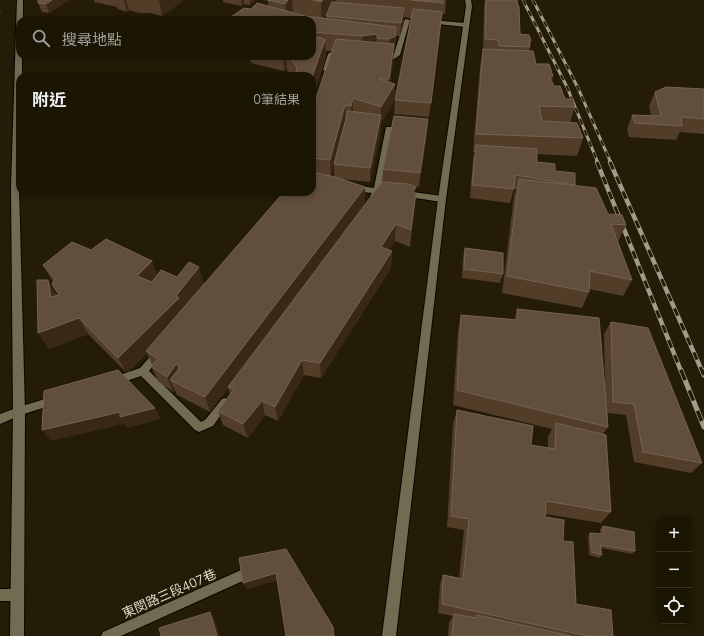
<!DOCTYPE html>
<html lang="zh-TW">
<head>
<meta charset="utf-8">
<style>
	:root { --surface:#1b1504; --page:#282213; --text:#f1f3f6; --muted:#a09f9a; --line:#393426 }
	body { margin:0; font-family:Mulish,"Noto Sans TC",sans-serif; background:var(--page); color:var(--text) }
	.controls { position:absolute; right:12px; bottom:12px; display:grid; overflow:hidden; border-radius:8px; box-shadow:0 2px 6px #0003 }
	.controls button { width:36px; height:36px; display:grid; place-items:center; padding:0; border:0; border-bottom:1px solid var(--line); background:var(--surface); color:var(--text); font:20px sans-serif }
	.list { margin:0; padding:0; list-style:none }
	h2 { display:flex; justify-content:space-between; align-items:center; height:52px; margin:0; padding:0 16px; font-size:17px }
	h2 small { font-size:13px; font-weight:400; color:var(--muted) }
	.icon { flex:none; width:22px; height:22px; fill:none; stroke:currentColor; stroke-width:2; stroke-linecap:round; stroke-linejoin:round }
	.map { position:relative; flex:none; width:704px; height:636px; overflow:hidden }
	.search { position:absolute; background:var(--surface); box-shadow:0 2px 6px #0003; left:16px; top:16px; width:300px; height:44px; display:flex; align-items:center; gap:10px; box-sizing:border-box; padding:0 14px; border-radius:12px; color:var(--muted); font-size:15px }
	.panel { position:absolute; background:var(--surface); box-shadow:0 2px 6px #0003; left:16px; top:72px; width:300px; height:124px; border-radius:12px }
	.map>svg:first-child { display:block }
</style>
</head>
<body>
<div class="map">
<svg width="704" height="636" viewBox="0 0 704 636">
	<rect width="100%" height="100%" fill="#241c06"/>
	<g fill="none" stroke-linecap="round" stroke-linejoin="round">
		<g stroke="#0d0600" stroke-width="2">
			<path id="lane" d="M 405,19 L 410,20 L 400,55 L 391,61 L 380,59 L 380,57 L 390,57 L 394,54 Z
				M 430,20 L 466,23 L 469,25 L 466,27 L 428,23 L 427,22 Z
				M 331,52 L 343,53 L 346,55 L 343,57 L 334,56 L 329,70 L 324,71 L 323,70 L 328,54 Z
				M 386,127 L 392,127 L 393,129 L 381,189 L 386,192 L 385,194 L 379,194 L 377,198 L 374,199 L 370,196 L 372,193 L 353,191 L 349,188 L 353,185 L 374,188 Z
				M 405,191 L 442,196 L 446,199 L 442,202 L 402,196 L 401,194 Z
				M 158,350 L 161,351 L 163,354 L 149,371 L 201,422 L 205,420 L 222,399 L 225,398 L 228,399 L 230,402 L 228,405 L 213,426 L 199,432 L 195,430 L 141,376 L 114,385 L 111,384 L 109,381 L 111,378 L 140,368 L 155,351 Z
				M 55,396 L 58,397 L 60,400 L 58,403 L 21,415 L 0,424 L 0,414 L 19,407 Z
				M 241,570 L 245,572 L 247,576 L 245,580 L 121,636 L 101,636 L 103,632 Z
				M 0,589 L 18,589 L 22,591 L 24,595 L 22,599 L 18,601 L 0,601 Z"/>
		</g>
		<g stroke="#0d0600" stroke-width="2">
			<path id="secondary" d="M 17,0 L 23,0 L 23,20 L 20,20 L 20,56 L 22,56 L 22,76 L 20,76 L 19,187 L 25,411 L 24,636 L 10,636 L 13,411 L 11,187 Z
				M 465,0 L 471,0 L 472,6 L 446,199 L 396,636 L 382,636 L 438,199 L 466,6 Z"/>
		</g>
		<use href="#lane" fill="#736a52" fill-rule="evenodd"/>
		<use href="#secondary" fill="#736a52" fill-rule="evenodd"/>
		<g stroke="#a29b8b" stroke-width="3">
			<path id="rail-far2" d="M 523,0 L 567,87 L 598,163
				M 533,0 L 578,88 L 611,163"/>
		</g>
		<g stroke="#a29b8b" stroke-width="4.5">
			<path id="rail-far1" d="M 597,162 L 681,371
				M 610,162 L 702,371"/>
		</g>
		<g stroke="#a29b8b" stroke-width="5">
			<path id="rail" d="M 681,370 L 704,427
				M 702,370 L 704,375"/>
		</g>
		<use href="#rail-far2" stroke="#241c06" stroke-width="2" stroke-dasharray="6" stroke-linecap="butt"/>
		<use href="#rail-far1" stroke="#241c06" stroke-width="3" stroke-dasharray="8" stroke-linecap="butt"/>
		<use href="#rail" stroke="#241c06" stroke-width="3.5" stroke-dasharray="11" stroke-linecap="butt"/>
	</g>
	<path fill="#523d29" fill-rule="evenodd" d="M 38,0 L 69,0 L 49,13 L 42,12 L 38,3 Z
		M 94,0 L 184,0 L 162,16 L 150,13 L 139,13 L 129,10 L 127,12 L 118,9 L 117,7 L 94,2 Z
		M 223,0 L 255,0 L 250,5 L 244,4 L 242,6 L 223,2 Z
		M 262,0 L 446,0 L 445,14 L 442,14 L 429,117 L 394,114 L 395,100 L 411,18 L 404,17 L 404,22 L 400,36 L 396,36 L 393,61 L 390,83 L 395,84 L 394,102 L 381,123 L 381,129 L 370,182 L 340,179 L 365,204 L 382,182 L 383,169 L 427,133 L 419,187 L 414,186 L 415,193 L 414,210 L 410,247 L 395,241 L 389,250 L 392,251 L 391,268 L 321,378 L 304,375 L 278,421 L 265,415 L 248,438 L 223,425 L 218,411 L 230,394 L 228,388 L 210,412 L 177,395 L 175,390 L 173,392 L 158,381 L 151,366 L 152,365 L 147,353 L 127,373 L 88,334 L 49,349 L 57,295 L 59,295 L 52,284 L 53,282 L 43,265 L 91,250 L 152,261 L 157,275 L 177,277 L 204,283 L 198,291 L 312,192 L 312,110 L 332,51 L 325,51 L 326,58 L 312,98 L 312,76 L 288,74 L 287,68 L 284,71 L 251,63 L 251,61 L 239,56 L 312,56 L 312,20 L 228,19 L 251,9 L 268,6 L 268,1 ZM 327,14 L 326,18 L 323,18 ZM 334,165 L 334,177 L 331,176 Z
		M 485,0 L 517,0 L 520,34 L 531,41 L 529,51 L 536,64 L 553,76 L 552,81 L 554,86 L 565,99 L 575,107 L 570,122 L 583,138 L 577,156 L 537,154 L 537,162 L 555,171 L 575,185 L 608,214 L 626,225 L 618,242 L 632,280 L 623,296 L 589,289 L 589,292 L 582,308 L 502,293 L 514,196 L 516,189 L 514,189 L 510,203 L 470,198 L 473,159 L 475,152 L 473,152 L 480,67 L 483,50 L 484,6 Z
		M 704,89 L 704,134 L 680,132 L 676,140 L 629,137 L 627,129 L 632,115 L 651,115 L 649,106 L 655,92 Z
		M 268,192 L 278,192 L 275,195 Z
		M 465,248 L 503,274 L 500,283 L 462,278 L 463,257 Z
		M 517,309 L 605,384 L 604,334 L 611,322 L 702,463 L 691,473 L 634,462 L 626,415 L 607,413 L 608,427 L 603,434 L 611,512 L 601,523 L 545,514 L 545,517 L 563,541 L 576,604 L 613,636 L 448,636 L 449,622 L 453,616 L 438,613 L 440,584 L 443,575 L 459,578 L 464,530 L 447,527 L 453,424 L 457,410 L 531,445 L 548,448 L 548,437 L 552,429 L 453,405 L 458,331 L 461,315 L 514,320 Z
		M 603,526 L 635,551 L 632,554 L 601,548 L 602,555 L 599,558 L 589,555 L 588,536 L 590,533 L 600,534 L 600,529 Z"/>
	<path fill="#392914" d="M 52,0 L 69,0 L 49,13 L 46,4 Z
		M 124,0 L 126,0 L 129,10 L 127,12 Z
		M 159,0 L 184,0 L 162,16 Z
		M 241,0 L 244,0 L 244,4 L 242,6 Z
		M 250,0 L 255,0 L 250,5 Z
		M 288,0 L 292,0 L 293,12 L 287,20 L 285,4 Z
		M 323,0 L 336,0 L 336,6 L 321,19 L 321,2 Z
		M 404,8 L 404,22 L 400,36 L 401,23 Z
		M 0,10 L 2,14 L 0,15 Z
		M 396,27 L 393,61 L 389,94 L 395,84 L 394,102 L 381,123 L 381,129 L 370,182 L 370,168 L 380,121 L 381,107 L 389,94 L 389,39 Z
		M 377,34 L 376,51 L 362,54 L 362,36 Z
		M 325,40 L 326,58 L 312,98 L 312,77 Z
		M 283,56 L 287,56 L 286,57 L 287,68 L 284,71 Z
		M 353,98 L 353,116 L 351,123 L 351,106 Z
		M 345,105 L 345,123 L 331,177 L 330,160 Z
		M 428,119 L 427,133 L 419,187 L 420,173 Z
		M 365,187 L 365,204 L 210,412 L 205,397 Z
		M 416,187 L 414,204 L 412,193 Z
		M 396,224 L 395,241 L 380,264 L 381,247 Z
		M 392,251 L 391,268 L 321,378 L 320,363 Z
		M 152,261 L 158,278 L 144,293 L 137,276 Z
		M 199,267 L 204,283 L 184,310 L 146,351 L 147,353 L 127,373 L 118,358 L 176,296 Z
		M 48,280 L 58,296 L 51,297 Z
		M 79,318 L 88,334 L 49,349 L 38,333 Z
		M 302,360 L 304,375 L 278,421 L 275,407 Z
		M 176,364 L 182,379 L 170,380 L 175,390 L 173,392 L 167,377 Z
		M 262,401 L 265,415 L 248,438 L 243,424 Z
		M 155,408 L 161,419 L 127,428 L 124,424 L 51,441 L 42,430 L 120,412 Z
		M 276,573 L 279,580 L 247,590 L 243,583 Z
		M 210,612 L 214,618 L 220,636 L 217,636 Z"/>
	<path fill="#614e3b" stroke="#756352" d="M 38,0 L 52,0 L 46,4 L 38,3 Z
		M 268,0 L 288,0 L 285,4 Z
		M 313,0 L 323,0 L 321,2 Z
		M 411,0 L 443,0 L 443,3 Z
		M 486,0 L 517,0 L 518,6 L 519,6 L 520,34 L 529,35 L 531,41 L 529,41 L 530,47 L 499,46 L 498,40 L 485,39 Z
		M 332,2 L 404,8 L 401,23 L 326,16 Z
		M 257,3 L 305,16 L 396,27 L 395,36 L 389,39 L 377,38 L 377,34 L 362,36 L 312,32 L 312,20 L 213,20 L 218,16 L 228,19 L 244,8 L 251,9 Z
		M 413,9 L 442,12 L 431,103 L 395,100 Z
		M 312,37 L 322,38 L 325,40 L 312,77 L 312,76 L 290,76 L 292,73 L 296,73 L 297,68 L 290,57 L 286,57 L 286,56 L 312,56 Z
		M 336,39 L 394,44 L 389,79 L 379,79 L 395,84 L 381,107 L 353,98 L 351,106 L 345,105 L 330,160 L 312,158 L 312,110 Z
		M 483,49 L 533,51 L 536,64 L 549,64 L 553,76 L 549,76 L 554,86 L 560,86 L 565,99 L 573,99 L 575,107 L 539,106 L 542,121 L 577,123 L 583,138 L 476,134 Z
		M 666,87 L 704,89 L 704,119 L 681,117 L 682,126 L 635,123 L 632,115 L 661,116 L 655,92 Z
		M 348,111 L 381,115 L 370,168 L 334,164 Z
		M 394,116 L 428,119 L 420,173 L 383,169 Z
		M 476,145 L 537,149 L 537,162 L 555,164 L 555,171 L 575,173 L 575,185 L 515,175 L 514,189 L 472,185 Z
		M 312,172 L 335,177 L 365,187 L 205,397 L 170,380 L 180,367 L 176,364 L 167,377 L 151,366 L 158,359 L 146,351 L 284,192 L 312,192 Z
		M 519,179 L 596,188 L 608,214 L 622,215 L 626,225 L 611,224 L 632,280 L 590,271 L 589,292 L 507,276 Z
		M 382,182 L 408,184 L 416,187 L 412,193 L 416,193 L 411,230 L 396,224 L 381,247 L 392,251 L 320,363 L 302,360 L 275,407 L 262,401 L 243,424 L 218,411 L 234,389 L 228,387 Z
		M 106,239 L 152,261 L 137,276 L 152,282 L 161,270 L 177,277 L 189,262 L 199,267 L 176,296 L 179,298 L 118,358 L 79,318 L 38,333 L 37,280 L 48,280 L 51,297 L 59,295 L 52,284 L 55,279 L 43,265 L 72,242 L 91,250 Z
		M 465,248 L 503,253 L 503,274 L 464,269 Z
		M 517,309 L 599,318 L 608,427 L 457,390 L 461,315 L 518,320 Z
		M 611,322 L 648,328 L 702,463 L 643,452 L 634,404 L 613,402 Z
		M 118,370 L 155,408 L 120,417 L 120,412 L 42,430 L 44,391 Z
		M 457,410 L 533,426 L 531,445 L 555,449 L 556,423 L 606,435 L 611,512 L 546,501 L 545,517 L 564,520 L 563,541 L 573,542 L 576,604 L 611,610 L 613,636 L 587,636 L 442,604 L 443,575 L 463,579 L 469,519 L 451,516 Z
		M 603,526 L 634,532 L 635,551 L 600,545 L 602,555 L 592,552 L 590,533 L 603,534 Z
		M 286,549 L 333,627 L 334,636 L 286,636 L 276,573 L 243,583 L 239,558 Z
		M 210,612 L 217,636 L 161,636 L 159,628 Z
		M 454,614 L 476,618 L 477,615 L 571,636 L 452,636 Z"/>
	<g text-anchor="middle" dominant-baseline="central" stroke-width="4" stroke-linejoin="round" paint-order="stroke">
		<g font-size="13" fill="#dfd9cc" stroke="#241c06">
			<text transform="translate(169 593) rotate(-24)">東閔路三段407巷</text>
		</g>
	</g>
</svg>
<div class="controls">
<button>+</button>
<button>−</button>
<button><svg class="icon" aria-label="locate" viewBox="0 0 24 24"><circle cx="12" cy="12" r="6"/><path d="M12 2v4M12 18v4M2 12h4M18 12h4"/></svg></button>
</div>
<div class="search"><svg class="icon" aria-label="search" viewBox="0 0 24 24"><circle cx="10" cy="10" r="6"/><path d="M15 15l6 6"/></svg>搜尋地點</div>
<section class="panel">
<h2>附近<small>0筆結果</small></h2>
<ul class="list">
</ul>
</section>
</div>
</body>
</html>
